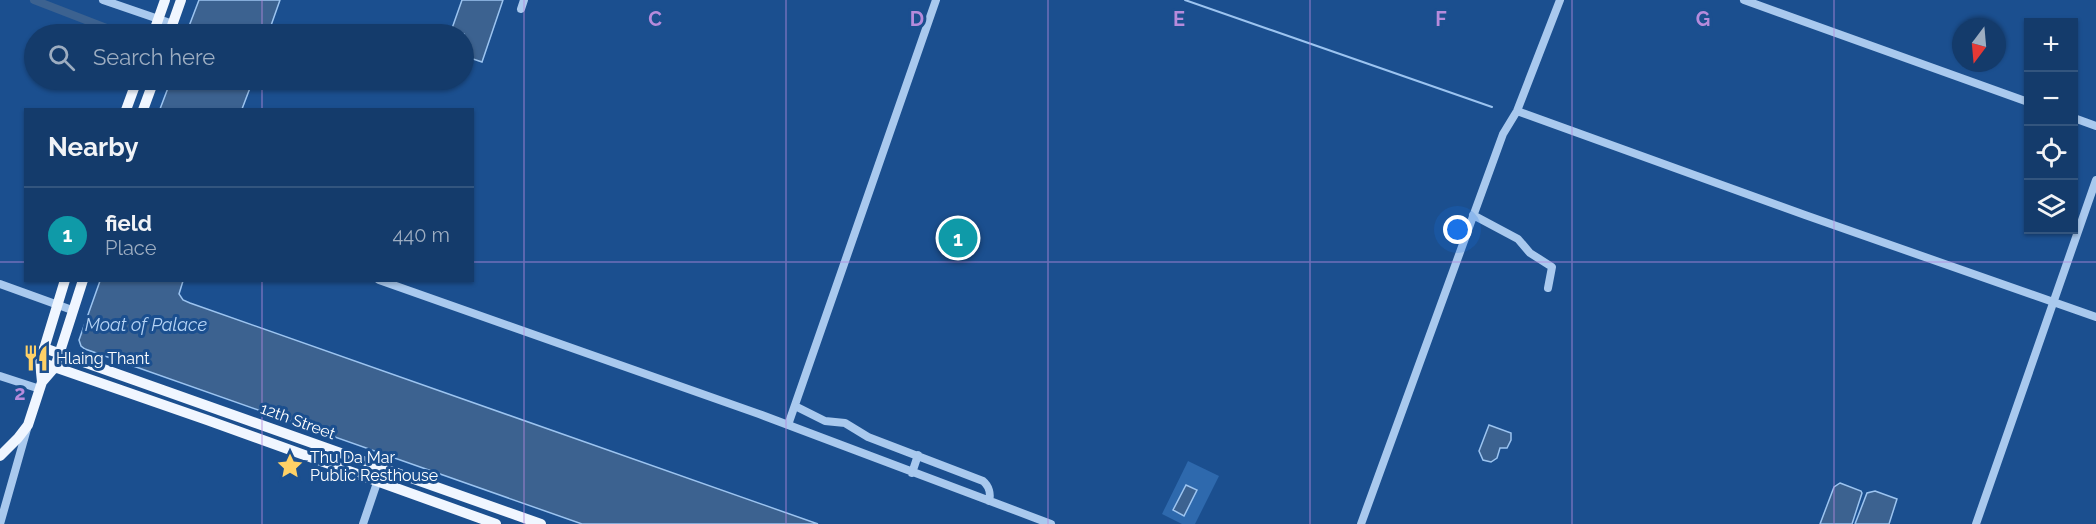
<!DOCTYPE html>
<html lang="en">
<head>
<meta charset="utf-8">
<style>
	:root { --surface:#143b6b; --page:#214673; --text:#f1f3f6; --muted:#9dadc1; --line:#33557e; --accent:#8bbbb9 }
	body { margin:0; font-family:Raleway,sans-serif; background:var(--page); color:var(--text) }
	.controls { position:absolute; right:18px; top:18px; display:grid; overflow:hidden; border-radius:0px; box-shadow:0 2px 4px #0004 }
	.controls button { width:54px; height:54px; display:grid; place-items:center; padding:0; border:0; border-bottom:2px solid var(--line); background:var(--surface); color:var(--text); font:30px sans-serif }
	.compass { position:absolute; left:1952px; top:18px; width:54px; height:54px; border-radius:50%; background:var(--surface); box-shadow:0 2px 4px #0004; rotate:196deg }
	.you { position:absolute; left:1458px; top:230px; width:21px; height:21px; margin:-15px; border:4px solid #fff; border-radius:50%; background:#1a73e8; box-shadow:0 0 0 9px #1a73e833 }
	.badge { display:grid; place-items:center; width:39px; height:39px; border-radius:50%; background:var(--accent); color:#fff; font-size:20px; font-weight:700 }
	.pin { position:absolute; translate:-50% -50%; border:3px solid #fff; box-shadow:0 2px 6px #0006 }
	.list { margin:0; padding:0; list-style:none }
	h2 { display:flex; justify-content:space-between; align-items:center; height:78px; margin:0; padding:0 24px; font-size:26px }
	h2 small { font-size:20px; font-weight:400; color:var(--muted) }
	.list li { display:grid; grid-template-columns:39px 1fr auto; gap:18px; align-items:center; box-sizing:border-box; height:96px; padding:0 24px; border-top:2px solid var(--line) }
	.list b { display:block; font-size:22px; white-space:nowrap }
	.list p { margin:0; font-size:20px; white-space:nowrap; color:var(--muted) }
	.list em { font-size:20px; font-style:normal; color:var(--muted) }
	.icon { flex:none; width:33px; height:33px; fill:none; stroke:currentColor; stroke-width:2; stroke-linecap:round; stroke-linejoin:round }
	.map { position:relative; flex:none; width:2096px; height:524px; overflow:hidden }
	.search { position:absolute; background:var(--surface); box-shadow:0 2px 4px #0004; left:24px; top:24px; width:450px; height:66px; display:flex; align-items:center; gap:15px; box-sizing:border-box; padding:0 21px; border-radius:33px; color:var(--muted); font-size:22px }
	.panel { position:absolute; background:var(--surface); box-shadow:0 2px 4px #0004; left:24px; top:108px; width:450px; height:174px; border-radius:0px }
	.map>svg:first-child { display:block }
</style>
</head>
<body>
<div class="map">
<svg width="2096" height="524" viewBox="0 0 2096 524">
	<rect width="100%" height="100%" fill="#1b4f8f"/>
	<path fill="#2e69ad" d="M 1188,461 L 1219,476 L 1195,524 L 1182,524 L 1162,514 Z"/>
	<path fill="#3c6290" stroke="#9cc4f0" stroke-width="1.5" d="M 199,0 L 280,0 L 268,34 L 186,34 Z
		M 462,0 L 503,0 L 482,62 L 464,56 L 464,34 L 450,34 Z
		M 171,80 L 253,80 L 242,109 L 160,109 Z
		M 100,281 L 183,281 L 179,294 L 183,300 L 190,303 L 818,524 L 582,524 L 85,349 L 81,346 L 79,340 Z
		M 1489,425 L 1511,433 L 1511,440 L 1507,448 L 1500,448 L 1497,458 L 1491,462 L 1483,460 L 1479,451 Z
		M 1840,483 L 1861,491 L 1862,493 L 1852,524 L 1820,524 L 1834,487 Z
		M 1186,485 L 1197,490 L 1184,516 L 1173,510 Z
		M 1875,491 L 1897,499 L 1889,524 L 1855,524 L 1867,493 Z"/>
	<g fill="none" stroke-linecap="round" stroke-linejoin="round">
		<path stroke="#9cc4f0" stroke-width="2" d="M 1185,0 L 1492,107"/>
		<path stroke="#3c6290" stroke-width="8" d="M 34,0 L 122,34"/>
		<path stroke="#a9c9ee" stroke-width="8" d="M 103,0 L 173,24
			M 1744,0 L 2028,102
			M 521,9 L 524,0
			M 1517,111 L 1805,215 L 2096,317
			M 2074,118 L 2096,126
			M 1473,215 L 1518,239 L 1530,253 L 1552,267 L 1548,288
			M 379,280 L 759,414 L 1051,524
			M 0,284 L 72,310
			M 0,376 L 40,389
			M 795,406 L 825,421 L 845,423 L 868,437 L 983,481 C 989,486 991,494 989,501
			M 788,425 L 936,0
			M 912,473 L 918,455
			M 0,524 L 27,429
			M 363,524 L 382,468
			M 1361,524 L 1503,134 L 1517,111 L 1560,0
			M 1976,524 L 2096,180"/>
		<path stroke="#f0f6ff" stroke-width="10" d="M 153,34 L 165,0
			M 169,34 L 181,0
			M 126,110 L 137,80
			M 143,110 L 154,80
			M 44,348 L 541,524
			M 40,362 L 207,420 L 496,524
			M 42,382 L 55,367 L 83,280
			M 0,456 L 18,438 L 28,425 L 42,382 L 40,362 L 65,280"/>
	</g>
	<path fill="none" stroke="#b68bdc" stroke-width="1.5" stroke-opacity="0.55" d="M 262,0 L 262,34M 524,0 L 524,524M 786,0 L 786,524M 1048,0 L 1048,524M 1310,0 L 1310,524M 1572,0 L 1572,524M 1834,0 L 1834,524M 262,80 L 262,110M 0,262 L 26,262M 472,262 L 2096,262M 262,280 L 262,524"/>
	<defs>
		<g id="restaurant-bare" transform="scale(2.07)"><path d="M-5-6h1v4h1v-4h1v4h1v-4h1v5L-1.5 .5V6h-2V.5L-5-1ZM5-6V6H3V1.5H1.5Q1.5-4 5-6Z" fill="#ffd166" stroke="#1b4f8f" stroke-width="2.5" paint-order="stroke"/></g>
		<g id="sight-bare" transform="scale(2.07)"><path d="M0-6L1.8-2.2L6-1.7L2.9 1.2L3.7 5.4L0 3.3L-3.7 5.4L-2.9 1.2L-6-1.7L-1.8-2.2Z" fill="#ffd166" stroke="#1b4f8f" stroke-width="2.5" paint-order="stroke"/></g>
	</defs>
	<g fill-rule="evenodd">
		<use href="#restaurant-bare" x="36" y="358"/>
		<use href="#sight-bare" x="290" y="466"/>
	</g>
	<g text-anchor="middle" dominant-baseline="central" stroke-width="6" stroke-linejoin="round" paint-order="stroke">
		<g font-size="16" fill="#fff" stroke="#1b4f8f" text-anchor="start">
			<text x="56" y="358">Hlaing Thant</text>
			<text x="310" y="457">Thu Da Mar<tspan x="310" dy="18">Public Resthouse</tspan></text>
		</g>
		<g font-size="16" fill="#fff" stroke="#1b4f8f">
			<text transform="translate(298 421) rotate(20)">12th Street</text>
		</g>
		<g font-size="18" font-style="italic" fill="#b5d3f5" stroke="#1b4f8f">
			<text x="146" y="324">Moat of Palace</text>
		</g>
	</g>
	<g font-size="20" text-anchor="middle" font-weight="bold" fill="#b68bdc" stroke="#1b4f8f" stroke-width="6" stroke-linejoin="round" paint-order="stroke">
		<text x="655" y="26">C</text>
		<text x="917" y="26">D</text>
		<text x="1179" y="26">E</text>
		<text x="1441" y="26">F</text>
		<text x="1703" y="26">G</text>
		<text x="20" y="400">2</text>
	</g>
</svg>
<div class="controls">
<button>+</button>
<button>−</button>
<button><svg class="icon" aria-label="locate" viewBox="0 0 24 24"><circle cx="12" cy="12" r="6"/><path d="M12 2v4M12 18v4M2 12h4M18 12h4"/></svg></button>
<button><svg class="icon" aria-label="layers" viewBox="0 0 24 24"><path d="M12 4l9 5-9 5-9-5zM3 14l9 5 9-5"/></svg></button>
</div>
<svg class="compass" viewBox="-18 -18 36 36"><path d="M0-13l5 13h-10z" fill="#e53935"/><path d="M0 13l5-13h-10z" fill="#9dadc1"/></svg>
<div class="you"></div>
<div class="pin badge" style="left:958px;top:238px;background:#0f9aa8">1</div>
<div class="search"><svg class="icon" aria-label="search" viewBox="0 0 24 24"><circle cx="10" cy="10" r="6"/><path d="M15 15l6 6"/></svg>Search here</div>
<section class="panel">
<h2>Nearby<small></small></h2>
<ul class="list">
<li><span class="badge" style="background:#0f9aa8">1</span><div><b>field</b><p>Place</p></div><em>440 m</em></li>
</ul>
</section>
</div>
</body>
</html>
